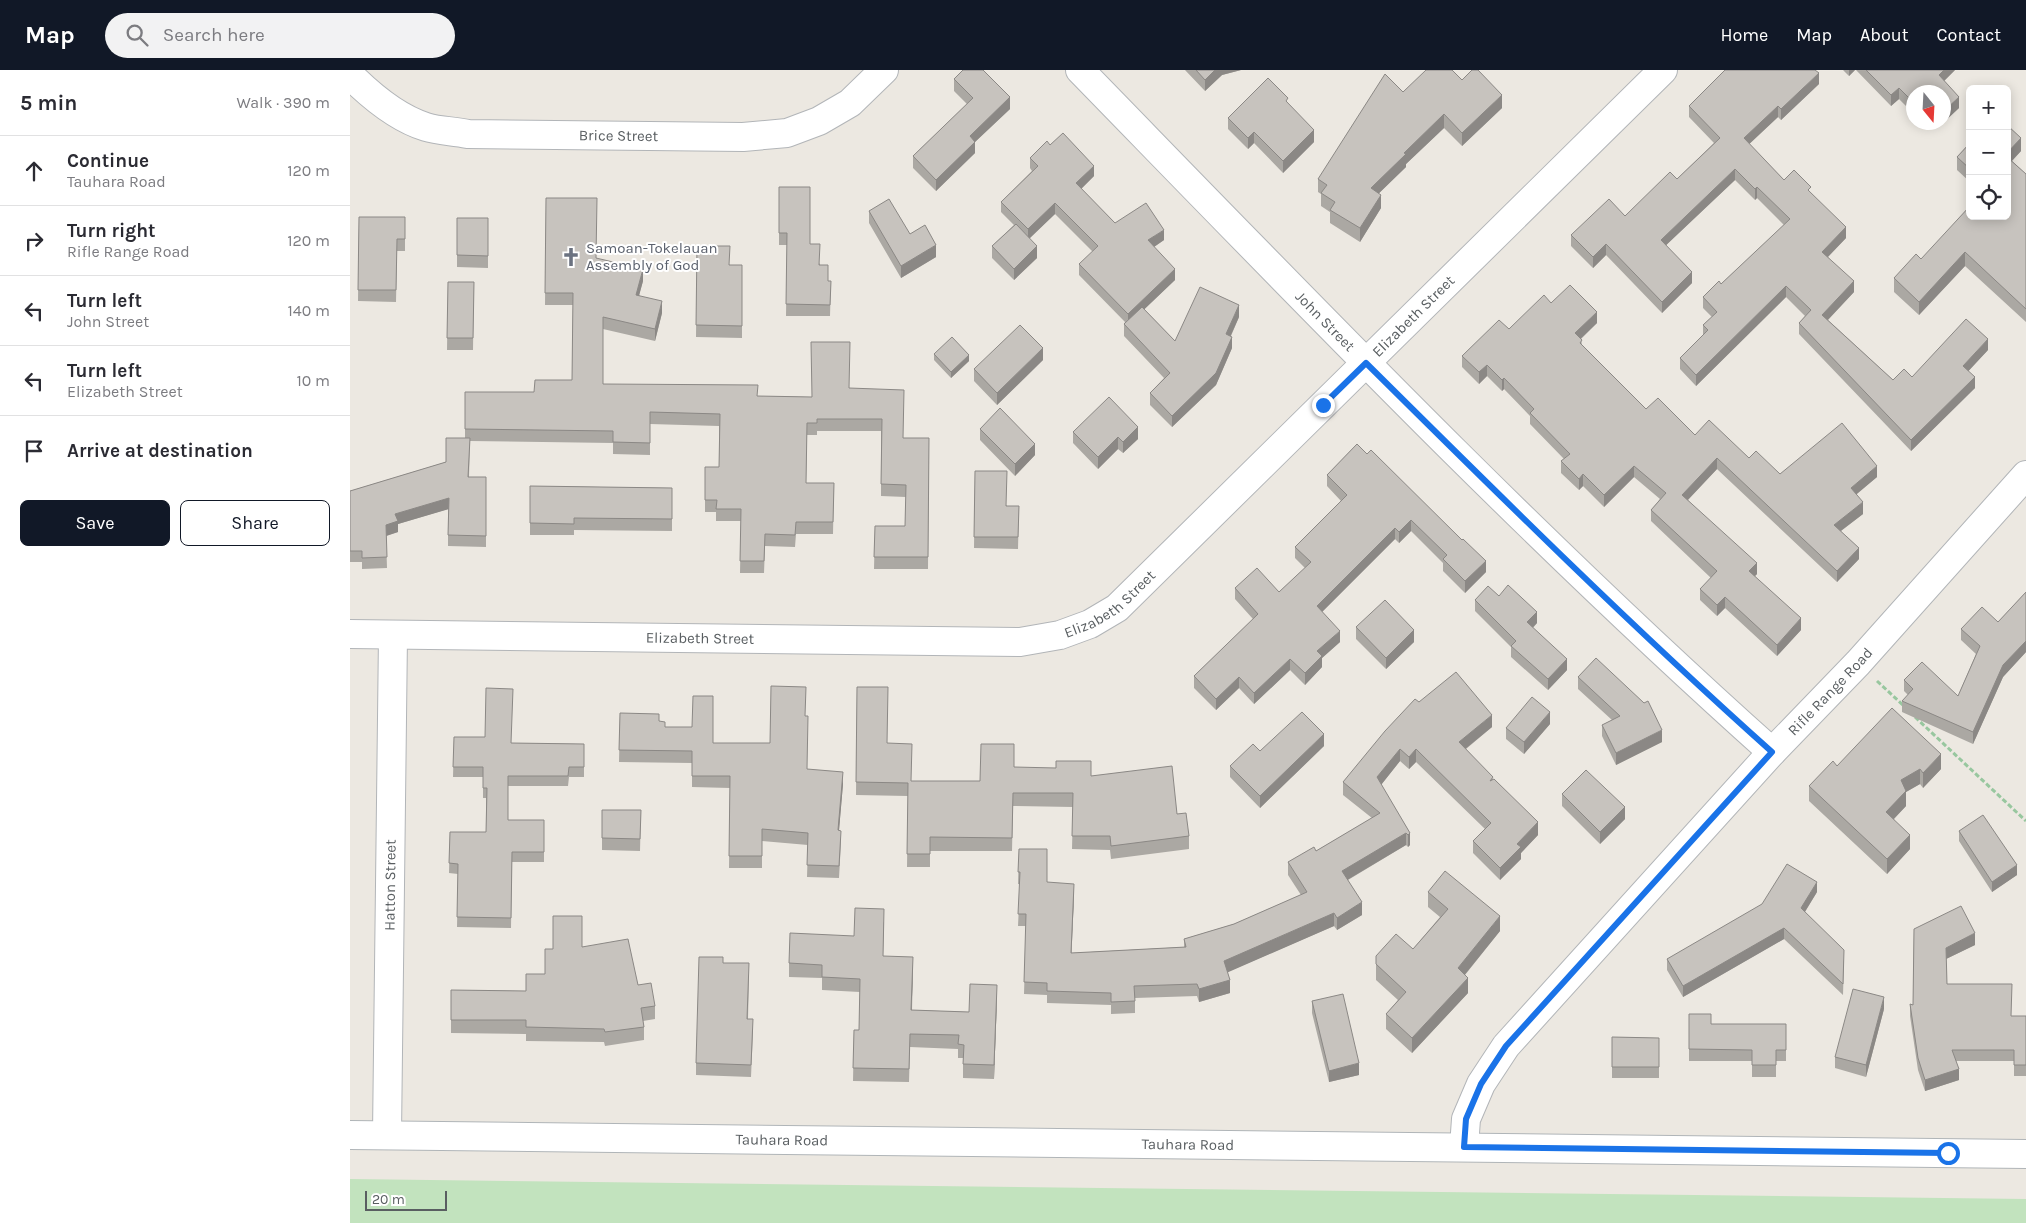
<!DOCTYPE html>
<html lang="en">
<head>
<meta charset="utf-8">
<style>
	:root { --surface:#fff; --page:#f2f2f3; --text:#2b2b33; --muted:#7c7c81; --line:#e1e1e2; --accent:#111827 }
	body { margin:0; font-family:Karla,sans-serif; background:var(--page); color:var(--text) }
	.controls { position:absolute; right:15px; top:15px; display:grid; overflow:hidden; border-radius:8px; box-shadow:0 2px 12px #0003 }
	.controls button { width:45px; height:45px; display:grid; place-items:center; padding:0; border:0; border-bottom:1px solid var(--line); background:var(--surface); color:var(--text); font:25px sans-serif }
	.compass { position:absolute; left:1556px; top:15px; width:45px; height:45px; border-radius:50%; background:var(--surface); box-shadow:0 2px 12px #0003; rotate:162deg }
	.scale { position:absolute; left:15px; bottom:12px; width:82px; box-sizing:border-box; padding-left:5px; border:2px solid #595e61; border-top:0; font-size:14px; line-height:18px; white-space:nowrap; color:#595e61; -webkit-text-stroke:4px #fff; paint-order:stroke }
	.stop { position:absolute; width:15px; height:15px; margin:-11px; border:4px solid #1a73e8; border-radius:50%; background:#fff }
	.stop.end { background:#1a73e8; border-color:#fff; box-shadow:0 1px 5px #0008 }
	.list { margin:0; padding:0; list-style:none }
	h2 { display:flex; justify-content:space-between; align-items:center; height:65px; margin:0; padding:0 20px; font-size:21px }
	h2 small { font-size:16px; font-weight:400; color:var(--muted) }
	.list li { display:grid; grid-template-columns:32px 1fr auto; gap:15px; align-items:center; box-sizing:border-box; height:70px; padding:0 20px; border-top:1px solid var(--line) }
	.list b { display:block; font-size:19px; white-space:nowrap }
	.list p { margin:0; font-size:16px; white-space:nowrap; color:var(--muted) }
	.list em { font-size:16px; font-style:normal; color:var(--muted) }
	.actions { display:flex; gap:10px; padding:15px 20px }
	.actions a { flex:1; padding:11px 0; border:1px solid var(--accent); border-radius:8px; text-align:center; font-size:18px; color:var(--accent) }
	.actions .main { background:var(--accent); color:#fff }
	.icon { flex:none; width:28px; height:28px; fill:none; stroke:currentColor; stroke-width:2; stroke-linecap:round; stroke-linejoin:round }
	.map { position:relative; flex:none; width:1676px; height:1153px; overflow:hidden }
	header { display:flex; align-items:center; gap:30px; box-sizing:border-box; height:70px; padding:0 25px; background:var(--accent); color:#fff }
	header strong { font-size:24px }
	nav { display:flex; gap:28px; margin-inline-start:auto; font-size:18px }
	.search { width:350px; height:45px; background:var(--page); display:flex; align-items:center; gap:12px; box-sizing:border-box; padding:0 18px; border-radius:28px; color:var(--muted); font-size:19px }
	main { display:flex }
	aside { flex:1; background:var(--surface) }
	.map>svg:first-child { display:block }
</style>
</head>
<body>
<header>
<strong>Map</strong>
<div class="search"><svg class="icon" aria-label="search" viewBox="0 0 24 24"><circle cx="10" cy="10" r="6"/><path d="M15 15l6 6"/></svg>Search here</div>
<nav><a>Home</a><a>Map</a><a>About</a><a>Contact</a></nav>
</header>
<main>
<aside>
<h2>5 min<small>Walk · 390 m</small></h2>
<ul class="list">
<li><svg class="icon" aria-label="ahead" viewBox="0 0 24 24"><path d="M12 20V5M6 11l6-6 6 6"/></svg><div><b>Continue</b><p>Tauhara Road</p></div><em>120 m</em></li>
<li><svg class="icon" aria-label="right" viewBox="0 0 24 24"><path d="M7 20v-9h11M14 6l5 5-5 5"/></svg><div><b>Turn right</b><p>Rifle Range Road</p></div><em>120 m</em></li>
<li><svg class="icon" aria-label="left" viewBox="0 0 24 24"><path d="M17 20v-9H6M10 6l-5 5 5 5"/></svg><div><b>Turn left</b><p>John Street</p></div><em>140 m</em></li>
<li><svg class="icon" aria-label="left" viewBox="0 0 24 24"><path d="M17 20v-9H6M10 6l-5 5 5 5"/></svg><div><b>Turn left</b><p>Elizabeth Street</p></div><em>10 m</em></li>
<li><svg class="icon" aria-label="arrive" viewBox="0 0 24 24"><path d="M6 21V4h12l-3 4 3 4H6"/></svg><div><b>Arrive at destination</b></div></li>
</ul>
<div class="actions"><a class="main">Save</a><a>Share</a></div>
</aside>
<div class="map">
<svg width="1676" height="1153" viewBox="0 0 1676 1153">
	<rect width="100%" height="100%" fill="#ece8e1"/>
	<path fill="#c2e3be" d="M 0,1109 L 1676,1129 L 1676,1153 L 0,1153 Z"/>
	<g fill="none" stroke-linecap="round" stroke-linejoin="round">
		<g stroke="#b2b5b8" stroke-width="30">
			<g id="minor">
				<path id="s1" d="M 730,0 C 956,232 1180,466 1422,682"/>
				<path id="s2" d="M 0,5 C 21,26 47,48 76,57 C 89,61 104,61 118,64 L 393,67 L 437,63 L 469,51 L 500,33 L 534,0"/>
				<path id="s3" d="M 0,564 L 670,572 L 710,565 L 740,554 L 767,538 L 1313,0"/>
				<path id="s4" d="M 37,1065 L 43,565"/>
			</g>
		</g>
		<g stroke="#b2b5b8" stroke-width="30">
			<g id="tertiary">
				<path id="s5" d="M 1114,1077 L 1116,1049 L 1131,1014 L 1156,976 L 1422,682 L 1508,593 L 1676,405"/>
			</g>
		</g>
		<g stroke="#b0b5b8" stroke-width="30">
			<g id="secondary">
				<path id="s6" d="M 0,1065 L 1676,1084"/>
			</g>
		</g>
		<path stroke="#98c79f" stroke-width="3" stroke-dasharray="5 2.5" stroke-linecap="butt" d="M 1527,611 L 1554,636
			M 1565,647 L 1676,751"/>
		<use href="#minor" stroke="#fff" stroke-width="28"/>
		<use href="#tertiary" stroke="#fff" stroke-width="28"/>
		<use href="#secondary" stroke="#fff" stroke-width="28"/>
	</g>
	<path fill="#aba8a3" d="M 835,0 L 891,0 L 872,5 L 855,21 Z
		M 1493,0 L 1505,0 L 1499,6 Z
		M 1506,0 L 1605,0 L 1594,11 L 1609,38 L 1594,52 L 1594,22 L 1564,22 L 1564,44 L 1549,29 L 1541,36 Z
		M 604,9 L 660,39 L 625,72 L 625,83 L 586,121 L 563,98 L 563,86 L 617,34 L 604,21 Z
		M 1112,10 L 1152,38 L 1112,76 L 1094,58 L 1056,94 L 1056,97 L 1029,123 L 1031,138 L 1010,172 L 980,153 L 980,142 L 971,136 L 971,124 L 968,122 L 968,109 L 1053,22 Z
		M 1469,14 L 1431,50 L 1428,47 L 1399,74 L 1434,110 L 1461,123 L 1496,168 L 1478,187 L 1504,222 L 1478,250 L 1543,310 L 1562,307 L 1638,280 L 1618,301 L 1625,318 L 1561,381 L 1449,264 L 1449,253 L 1455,246 L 1436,227 L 1346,316 L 1330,299 L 1330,288 L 1353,265 L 1353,255 L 1362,247 L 1353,238 L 1353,227 L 1371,214 L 1434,155 L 1407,128 L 1405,130 L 1385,110 L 1316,175 L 1342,213 L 1312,243 L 1256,185 L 1243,198 L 1221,176 L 1221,165 L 1275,146 L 1327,109 L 1364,73 L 1339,47 L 1339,36 Z
		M 938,34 L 964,72 L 933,103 L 904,73 L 898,79 L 878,59 L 878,48 Z
		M 1657,55 L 1671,81 L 1662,91 L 1676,104 L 1676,252 L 1615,196 L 1569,245 L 1544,222 L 1544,208 L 1571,189 L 1657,146 Z
		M 1620,73 L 1620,112 L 1607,100 L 1607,87 Z
		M 700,75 L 744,106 L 731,119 L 765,153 L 814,170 L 804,177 L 825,210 L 794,239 L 825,271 L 889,247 L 881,266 L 882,278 L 866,315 L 822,357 L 800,335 L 800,323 L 814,308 L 774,266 L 774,254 L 775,252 L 729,205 L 729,194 L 743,182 L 705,144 L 679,168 L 687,188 L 664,210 L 642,188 L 642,176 L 664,155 L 651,142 L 651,132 L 682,101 L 680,98 L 680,88 Z
		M 429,117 L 460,174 L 478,211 L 481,211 L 480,246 L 436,246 L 437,175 L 429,175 Z
		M 196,128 L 246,188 L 293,211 L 289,225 L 312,243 L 305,271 L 253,259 L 253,314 L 408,326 L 462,327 L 499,318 L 553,368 L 579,368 L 578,499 L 524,499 L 525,456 L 555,456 L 556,427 L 531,426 L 531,361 L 467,361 L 467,365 L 457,365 L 456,413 L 484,413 L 483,464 L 446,464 L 445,477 L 415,476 L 414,503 L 390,503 L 391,451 L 366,451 L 366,442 L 355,442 L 355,397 L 369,397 L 369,356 L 300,354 L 300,385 L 263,384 L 263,373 L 120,371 L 119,407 L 136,407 L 136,477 L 98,476 L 98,439 L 48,454 L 48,462 L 36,466 L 37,498 L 12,499 L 12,492 L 0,492 L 0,421 L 96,392 L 115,368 L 115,322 L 184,322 L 222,310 L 223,235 L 195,235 Z
		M 519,141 L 560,164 L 586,187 L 551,208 L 519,153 Z
		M 9,147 L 55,147 L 55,181 L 47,181 L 46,232 L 8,231 Z
		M 107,148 L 138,148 L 138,198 L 107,197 Z
		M 347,176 L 380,195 L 392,195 L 392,268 L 346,267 Z
		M 98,212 L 124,212 L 123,280 L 97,280 Z
		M 1201,233 L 1247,253 L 1231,269 L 1232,275 L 1296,339 L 1345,365 L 1399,388 L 1430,404 L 1527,407 L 1506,424 L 1513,444 L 1491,461 L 1509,489 L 1487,512 L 1367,399 L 1338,430 L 1407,504 L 1405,506 L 1451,560 L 1427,586 L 1375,538 L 1367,546 L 1350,530 L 1350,519 L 1361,508 L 1301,451 L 1301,440 L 1310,429 L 1284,407 L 1254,437 L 1233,416 L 1229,420 L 1211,403 L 1211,391 L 1214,389 L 1180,354 L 1180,346 L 1154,319 L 1152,321 L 1137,306 L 1129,314 L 1112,297 L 1112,286 L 1159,259 Z
		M 584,284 L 619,291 L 601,308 L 584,290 Z
		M 693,290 L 647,335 L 624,311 L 624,299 Z
		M 630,359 L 685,385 L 665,406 L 630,370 Z
		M 723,362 L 788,369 L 773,383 L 768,379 L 748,399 L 723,373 Z
		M 1007,374 L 1136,502 L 1115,523 L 1093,501 L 1093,493 L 1061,461 L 1049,473 L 1045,469 L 972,542 L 990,572 L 972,588 L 972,597 L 955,615 L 940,600 L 904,634 L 889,618 L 866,640 L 844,618 L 844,606 L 903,549 L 885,529 L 885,518 L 929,522 L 955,498 L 945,488 L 945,477 L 991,431 L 977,416 L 977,405 Z
		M 625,401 L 657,436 L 669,436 L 668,479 L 624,478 Z
		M 180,416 L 322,418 L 322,461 L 224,460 L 224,465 L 180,465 Z
		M 1676,522 L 1676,582 L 1653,607 L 1623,674 L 1552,642 L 1552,631 L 1558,625 L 1554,621 L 1554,610 L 1608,626 L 1626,584 L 1611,570 L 1611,559 L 1648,552 Z
		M 1149,526 L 1187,553 L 1183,558 L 1217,600 L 1198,620 L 1161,587 L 1161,577 L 1125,541 L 1125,530 Z
		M 1006,557 L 1064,572 L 1036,599 L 1006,569 Z
		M 1228,607 L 1312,672 L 1266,695 L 1252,666 L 1252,655 L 1262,650 L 1228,619 Z
		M 507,617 L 537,673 L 561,711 L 630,711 L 664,697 L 741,706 L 827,744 L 839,766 L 839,779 L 761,789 L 760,780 L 722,779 L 723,737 L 663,736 L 662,781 L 580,781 L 580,797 L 557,797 L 558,726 L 506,725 Z
		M 1069,632 L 1142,657 L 1116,679 L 1143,709 L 1188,765 L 1171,783 L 1171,789 L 1150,810 L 1123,783 L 1123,771 L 1135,759 L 1066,692 L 1059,699 L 1050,691 L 1031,715 L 1060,763 L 1060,775 L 1058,777 L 1056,775 L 998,810 L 1012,845 L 987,860 L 984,856 L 877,902 L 880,923 L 849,932 L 847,926 L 785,928 L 785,943 L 761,944 L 761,935 L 697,933 L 697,925 L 674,924 L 676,856 L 668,856 L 670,814 L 668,814 L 669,779 L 697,812 L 724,826 L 721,883 L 834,877 L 834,869 L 884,854 L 951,825 L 938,805 L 938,792 L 966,781 L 1022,748 L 993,725 L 993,712 Z
		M 270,643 L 309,651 L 315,657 L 342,657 L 363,673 L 420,673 L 456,646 L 457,699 L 493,714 L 489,760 L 491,772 L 489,808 L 457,807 L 458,775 L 412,771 L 412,798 L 379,798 L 380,718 L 342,717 L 342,693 L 269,692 Z
		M 1200,654 L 1174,684 L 1156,669 L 1156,658 Z
		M 104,667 L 161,673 L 234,674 L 234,707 L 219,707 L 218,716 L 158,716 L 158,750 L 194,750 L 194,792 L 162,792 L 161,858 L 107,857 L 108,804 L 99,803 L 100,762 L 136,762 L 136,728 L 133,728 L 133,707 L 103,707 Z
		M 974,676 L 910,738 L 880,707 L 880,696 L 910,681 Z
		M 1487,696 L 1591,699 L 1573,718 L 1570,714 L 1556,722 L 1556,736 L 1544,749 L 1560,779 L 1537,804 L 1459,731 L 1459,716 Z
		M 1212,724 L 1275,749 L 1250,774 L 1212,736 Z
		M 252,740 L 291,740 L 290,781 L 252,780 Z
		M 1609,761 L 1667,805 L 1642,822 L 1609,771 Z
		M 1078,822 L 1150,861 L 1115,905 L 1118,923 L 1062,983 L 1036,959 L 1036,944 L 1048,930 L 1026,910 L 1026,886 L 1063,879 L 1090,847 L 1078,837 Z
		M 1467,822 L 1455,842 L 1494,891 L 1493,925 L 1434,869 L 1333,927 L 1317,900 L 1317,889 Z
		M 534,852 L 533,886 L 563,901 L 562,940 L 619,942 L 647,928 L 644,1009 L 613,1008 L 613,988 L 608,988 L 608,979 L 560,977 L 559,1012 L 503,1011 L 504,960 L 509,960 L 510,922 L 472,920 L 472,908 L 439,907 L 439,893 L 504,866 Z
		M 1564,859 L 1625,875 L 1596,889 L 1597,914 L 1661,946 L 1676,946 L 1676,1006 L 1664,1006 L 1664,991 L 1606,991 L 1609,1010 L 1575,1021 L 1568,1000 L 1560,946 L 1560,934 L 1563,935 Z
		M 232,877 L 288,915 L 305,936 L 305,949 L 293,951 L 294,957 L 294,970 L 255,976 L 254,972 L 176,971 L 176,964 L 101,963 L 101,920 L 176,921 L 195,904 Z
		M 373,893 L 399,905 L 398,949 L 403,961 L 401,1007 L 346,1005 L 346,993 Z
		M 962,931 L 1009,1005 L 979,1012 L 962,943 Z
		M 1534,939 L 1516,1007 L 1485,998 L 1485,987 Z
		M 1339,944 L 1361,954 L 1436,954 L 1436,991 L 1426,991 L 1426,1007 L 1402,1007 L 1402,991 L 1339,991 Z
		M 1262,967 L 1309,968 L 1309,1008 L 1262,1008 Z"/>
	<path fill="#8b8885" d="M 865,0 L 891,0 L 872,5 L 855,21 L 855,10 Z
		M 1499,0 L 1505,0 L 1499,6 Z
		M 1594,0 L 1605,0 L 1589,16 L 1589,5 Z
		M 1469,3 L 1469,14 L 1431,50 L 1431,39 Z
		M 1549,18 L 1549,29 L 1541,36 L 1541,25 Z
		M 1152,25 L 1152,38 L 1112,76 L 1112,63 Z
		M 660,27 L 660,39 L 625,72 L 625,83 L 586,121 L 586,110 L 620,66 Z
		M 1609,27 L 1609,38 L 1594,52 L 1594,41 Z
		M 1428,36 L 1428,47 L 1394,79 L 1394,68 Z
		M 1094,44 L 1094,58 L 1056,94 L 1056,97 L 1021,131 L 1021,118 L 1054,83 Z
		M 964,60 L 964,72 L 933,103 L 933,91 Z
		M 904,62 L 904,73 L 898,79 L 898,68 Z
		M 1671,68 L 1671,81 L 1657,96 L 1657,83 Z
		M 744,96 L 744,106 L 726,124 L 726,113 Z
		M 1385,99 L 1385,110 L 1311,180 L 1311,170 Z
		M 1407,117 L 1407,128 L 1405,130 L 1405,119 Z
		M 1031,125 L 1031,138 L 1010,172 L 1010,158 Z
		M 705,133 L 705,144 L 678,170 L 678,159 Z
		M 1496,157 L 1496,168 L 1472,193 L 1472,182 Z
		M 814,160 L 814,170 L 798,181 L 798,170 Z
		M 1256,174 L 1256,185 L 1243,198 L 1243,187 Z
		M 586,175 L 586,187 L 551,208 L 551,196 Z
		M 687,176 L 687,188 L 664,210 L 664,199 Z
		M 1615,182 L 1615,196 L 1569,245 L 1569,232 Z
		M 293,199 L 293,211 L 286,237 L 286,225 Z
		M 825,199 L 825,210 L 778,255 L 778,244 Z
		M 1342,202 L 1342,213 L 1312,243 L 1312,232 Z
		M 1504,211 L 1504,222 L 1472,256 L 1472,245 Z
		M 1436,216 L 1436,227 L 1346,316 L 1346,305 Z
		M 312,231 L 312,243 L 305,271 L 305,259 Z
		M 889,235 L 889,247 L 876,276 L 876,264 Z
		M 1247,242 L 1247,253 L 1225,274 L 1225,263 Z
		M 882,267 L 882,278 L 866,315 L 822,357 L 822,346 Z
		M 1638,269 L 1638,280 L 1613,307 L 1613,296 Z
		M 693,278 L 693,290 L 647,335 L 647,323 Z
		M 619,285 L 619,291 L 601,308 L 601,302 Z
		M 1137,295 L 1137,306 L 1129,314 L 1129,302 Z
		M 1625,307 L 1625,318 L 1561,381 L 1561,370 Z
		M 1154,308 L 1154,319 L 1152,321 L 1152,310 Z
		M 788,357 L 788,369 L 773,383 L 773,372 Z
		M 768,367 L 768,379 L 748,399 L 748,387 Z
		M 685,374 L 685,385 L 665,406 L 665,394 Z
		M 1367,388 L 1367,399 L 1332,436 L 1332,425 Z
		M 1284,396 L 1284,407 L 1254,437 L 1254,425 Z
		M 1527,396 L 1527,407 L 1501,429 L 1501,418 Z
		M 1233,404 L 1233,416 L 1229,420 L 1229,409 Z
		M 99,428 L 99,439 L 48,454 L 48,462 L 36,466 L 36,455 L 45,444 Z
		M 1513,432 L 1513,444 L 1484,466 L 1484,455 Z
		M 1061,450 L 1061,461 L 1049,473 L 1049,462 Z
		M 1045,458 L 1045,469 L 967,547 L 967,536 Z
		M 1509,478 L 1509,489 L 1487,512 L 1487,501 Z
		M 1136,491 L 1136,502 L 1115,523 L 1115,511 Z
		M 1407,493 L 1407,504 L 1399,512 L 1399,501 Z
		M 1375,527 L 1375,538 L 1367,546 L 1367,535 Z
		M 1187,542 L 1187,553 L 1177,563 L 1177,552 Z
		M 1451,548 L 1451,560 L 1427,586 L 1427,575 Z
		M 1064,560 L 1064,572 L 1036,599 L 1036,588 Z
		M 990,561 L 990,572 L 972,588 L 972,597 L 955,615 L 955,603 L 967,581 Z
		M 1676,571 L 1676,582 L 1653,607 L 1623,674 L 1623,662 L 1653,595 Z
		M 940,589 L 940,600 L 904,634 L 904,623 Z
		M 1217,589 L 1217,600 L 1198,620 L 1198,609 Z
		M 889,607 L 889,618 L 866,640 L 866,629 Z
		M 1200,642 L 1200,654 L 1174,684 L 1174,672 Z
		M 1142,645 L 1142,657 L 1109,684 L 1109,672 Z
		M 1312,660 L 1312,672 L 1266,695 L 1266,683 Z
		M 974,664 L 974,676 L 910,738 L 910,726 Z
		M 1050,679 L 1050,691 L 1027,720 L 1027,707 Z
		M 1066,679 L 1066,692 L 1059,699 L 1059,687 Z
		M 1591,684 L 1591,699 L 1573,718 L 1573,703 Z
		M 1570,699 L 1570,714 L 1556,722 L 1556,736 L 1536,757 L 1536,742 L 1551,710 Z
		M 493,702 L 493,714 L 488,772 L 488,760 Z
		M 1275,737 L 1275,749 L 1250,774 L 1250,762 Z
		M 1188,752 L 1188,765 L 1171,783 L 1171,789 L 1150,810 L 1150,798 L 1167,774 Z
		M 1056,763 L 1056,775 L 992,813 L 992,801 Z
		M 1060,763 L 1060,775 L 1058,777 L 1058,765 Z
		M 1560,765 L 1560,779 L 1537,804 L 1537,789 Z
		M 1667,795 L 1667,805 L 1642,822 L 1642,812 Z
		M 1467,812 L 1467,822 L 1451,848 L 1451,838 Z
		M 724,814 L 724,826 L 721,895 L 721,883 Z
		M 1012,832 L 1012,845 L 987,860 L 987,848 Z
		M 984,843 L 984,856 L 874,904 L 874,891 Z
		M 1150,846 L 1150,861 L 1108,913 L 1108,898 Z
		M 1434,858 L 1434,869 L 1333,927 L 1333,916 Z
		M 1625,863 L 1625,875 L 1596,889 L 1596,878 Z
		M 563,887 L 563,901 L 561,953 L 561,940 Z
		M 1118,908 L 1118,923 L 1062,983 L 1062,968 Z
		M 880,910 L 880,923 L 849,932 L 849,919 Z
		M 647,915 L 647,928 L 644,1009 L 644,995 Z
		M 1534,927 L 1534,939 L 1516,1007 L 1516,995 Z
		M 1009,993 L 1009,1005 L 979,1012 L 979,1001 Z
		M 1609,999 L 1609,1010 L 1575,1021 L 1575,1010 Z"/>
	<path fill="#c7c3be" stroke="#8b8885" d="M 613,0 L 633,0 L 660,27 L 620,66 L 625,72 L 586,110 L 563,86 L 623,28 L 604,9 Z
		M 846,0 L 865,0 L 855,10 Z
		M 1076,0 L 1102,0 L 1112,10 L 1122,0 L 1128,0 L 1152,25 L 1112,63 L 1094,44 L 1054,83 L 1056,84 L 1021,118 L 1031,125 L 1010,158 L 980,140 L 985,132 L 971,123 L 977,115 L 968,109 L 1035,4 L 1053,22 Z
		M 1375,0 L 1465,0 L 1469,3 L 1431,39 L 1428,36 L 1394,68 L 1434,110 L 1444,100 L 1461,117 L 1458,120 L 1496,157 L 1472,182 L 1504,211 L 1472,245 L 1543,310 L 1554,299 L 1562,307 L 1616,249 L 1638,269 L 1613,296 L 1625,307 L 1561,370 L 1449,253 L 1461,240 L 1436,216 L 1346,305 L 1330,288 L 1358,260 L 1353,255 L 1367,242 L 1353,227 L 1369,211 L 1371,214 L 1440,149 L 1407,117 L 1405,119 L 1385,99 L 1311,170 L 1342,202 L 1312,232 L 1256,174 L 1243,187 L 1221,165 L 1259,129 L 1275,146 L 1320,102 L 1327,109 L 1370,68 L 1339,36 Z
		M 1516,0 L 1594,0 L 1589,5 L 1609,27 L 1594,41 L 1594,22 L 1564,22 L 1564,33 L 1549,18 L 1541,25 Z
		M 918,8 L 938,28 L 936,31 L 964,60 L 933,91 L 904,62 L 898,68 L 878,48 Z
		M 1657,55 L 1671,68 L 1657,83 Z
		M 713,63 L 744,96 L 726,113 L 765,153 L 796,133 L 814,160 L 798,170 L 825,199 L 778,244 L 729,194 L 748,176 L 705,133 L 678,159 L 651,132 L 688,96 L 680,88 L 697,71 L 700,75 Z
		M 1620,73 L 1620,99 L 1607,87 Z
		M 1657,87 L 1676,104 L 1676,239 L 1615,182 L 1569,232 L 1544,208 L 1566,184 L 1571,189 L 1620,136 L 1620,146 L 1657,146 Z
		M 429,117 L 460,117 L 460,174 L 470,174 L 469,195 L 478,195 L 478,211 L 481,211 L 480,235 L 436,234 L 437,163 L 429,163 Z
		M 196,128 L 247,128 L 246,188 L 293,199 L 286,225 L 312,231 L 305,259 L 253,247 L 253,314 L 408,315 L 407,326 L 462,327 L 461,272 L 500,272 L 499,318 L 554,320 L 553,368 L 579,368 L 578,487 L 524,487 L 525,456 L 555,456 L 556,415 L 531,414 L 532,349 L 467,349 L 467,353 L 457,353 L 456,413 L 484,413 L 483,452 L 446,452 L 445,465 L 415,464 L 414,491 L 390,491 L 391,439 L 366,439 L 367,430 L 355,430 L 355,397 L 369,397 L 370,344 L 300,342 L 300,373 L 263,372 L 263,361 L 115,359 L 115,322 L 184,322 L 185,310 L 222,310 L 223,223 L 195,223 Z
		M 539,129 L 560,164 L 575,155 L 586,175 L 551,196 L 519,141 Z
		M 9,147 L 55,147 L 55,169 L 47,169 L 46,220 L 8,220 Z
		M 107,148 L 138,148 L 138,186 L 107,185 Z
		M 666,154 L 687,176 L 664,199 L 642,176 Z
		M 347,176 L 380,176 L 379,195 L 392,195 L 392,256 L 346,255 Z
		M 98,212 L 124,212 L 123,268 L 97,268 Z
		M 1220,215 L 1247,242 L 1225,263 L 1232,270 L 1230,273 L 1296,339 L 1308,328 L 1345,365 L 1359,350 L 1399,388 L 1406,381 L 1430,404 L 1492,353 L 1527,396 L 1501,418 L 1513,432 L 1484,455 L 1509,478 L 1487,501 L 1367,388 L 1332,425 L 1407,493 L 1399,501 L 1451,548 L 1427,575 L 1375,527 L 1367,535 L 1350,519 L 1367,501 L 1301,440 L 1316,423 L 1284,396 L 1254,425 L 1233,404 L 1229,409 L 1211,391 L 1220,384 L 1180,343 L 1184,339 L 1154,308 L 1152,310 L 1137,295 L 1129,302 L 1112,286 L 1149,250 L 1159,259 L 1194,225 L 1201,233 Z
		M 850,217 L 889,235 L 876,264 L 882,267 L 866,303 L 822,346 L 800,323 L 820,303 L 774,254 L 792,237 L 825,271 Z
		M 670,255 L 693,278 L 647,323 L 624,299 Z
		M 602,267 L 619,285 L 601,302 L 584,284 Z
		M 759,327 L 788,357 L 773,372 L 768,367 L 748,387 L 723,362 Z
		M 650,338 L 685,374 L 665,394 L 630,359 Z
		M 96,368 L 120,368 L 118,407 L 136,407 L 136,466 L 98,465 L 99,428 L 45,444 L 48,451 L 36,455 L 37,487 L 12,488 L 12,481 L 0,481 L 0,421 L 96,392 Z
		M 1007,374 L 1017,384 L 1021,380 L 1112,470 L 1113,469 L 1136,491 L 1115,511 L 1093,489 L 1097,485 L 1061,450 L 1049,462 L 1045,458 L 967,536 L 990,561 L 967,581 L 972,586 L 955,603 L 940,589 L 904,623 L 889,607 L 866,629 L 844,606 L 908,544 L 885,518 L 907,498 L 929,522 L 961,492 L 945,477 L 997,425 L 977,405 Z
		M 625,401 L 657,401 L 656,436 L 669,436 L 668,467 L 624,467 Z
		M 180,416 L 322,418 L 322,449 L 224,448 L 224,454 L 180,453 Z
		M 1158,515 L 1187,542 L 1177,552 L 1217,589 L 1198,609 L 1161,576 L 1166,571 L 1125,530 L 1138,516 L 1149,526 Z
		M 1676,522 L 1676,571 L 1653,595 L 1623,662 L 1552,631 L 1563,619 L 1554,610 L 1572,592 L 1608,626 L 1630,576 L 1611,559 L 1632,537 L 1648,552 Z
		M 1035,530 L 1064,560 L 1036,588 L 1006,557 Z
		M 1246,588 L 1294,633 L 1298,631 L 1312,660 L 1266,683 L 1252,655 L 1270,646 L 1228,607 Z
		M 1106,602 L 1142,645 L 1109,672 L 1143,707 L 1140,711 L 1144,709 L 1188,752 L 1167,774 L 1171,777 L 1150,798 L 1123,771 L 1141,753 L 1066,679 L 1059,687 L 1050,679 L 1027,707 L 1060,763 L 1058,765 L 1056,763 L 992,801 L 1012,832 L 987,848 L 984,843 L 874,891 L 880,910 L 849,919 L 847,914 L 784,916 L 785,931 L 761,932 L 761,923 L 697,921 L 697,913 L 674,912 L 676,844 L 668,844 L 670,802 L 668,802 L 669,779 L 697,779 L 697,812 L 724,814 L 721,883 L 836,877 L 834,869 L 884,854 L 957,822 L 938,792 L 964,777 L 966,781 L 1030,743 L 993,712 L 1035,661 L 1065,629 L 1069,632 Z
		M 421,616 L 456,617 L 455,646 L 458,646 L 457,699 L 493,702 L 488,760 L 491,761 L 489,796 L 457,795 L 458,763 L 412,759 L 412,786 L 379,786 L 380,706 L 342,706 L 342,681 L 269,680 L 270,643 L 309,644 L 309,651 L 315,652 L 315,657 L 342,657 L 343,626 L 363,626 L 363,673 L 420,673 Z
		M 507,617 L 538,617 L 537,673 L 562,674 L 561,711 L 630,711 L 631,674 L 664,674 L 664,697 L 706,698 L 706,691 L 741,691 L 741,706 L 822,696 L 827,744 L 836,743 L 839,766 L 761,776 L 760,766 L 722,766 L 723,723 L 663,723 L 662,768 L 580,767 L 580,784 L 557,784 L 558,713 L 506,712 Z
		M 136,618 L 163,619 L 161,673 L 234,674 L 234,697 L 219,697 L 218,706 L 158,706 L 158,750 L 194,750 L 194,782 L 162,782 L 161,848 L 107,847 L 108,794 L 99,793 L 100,762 L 136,762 L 137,718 L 133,718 L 133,697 L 103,697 L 104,667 L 135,667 Z
		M 1182,627 L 1200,642 L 1174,672 L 1156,658 Z
		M 1542,638 L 1591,684 L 1573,703 L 1570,699 L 1551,710 L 1556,721 L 1536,742 L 1560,765 L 1537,789 L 1459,716 L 1483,691 L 1487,696 Z
		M 952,642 L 974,664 L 910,726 L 880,696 L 903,674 L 910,681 Z
		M 1236,700 L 1275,737 L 1250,762 L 1212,724 Z
		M 252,740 L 291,740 L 290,769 L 252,768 Z
		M 1633,745 L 1667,795 L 1642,812 L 1609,761 Z
		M 1437,794 L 1467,812 L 1451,838 L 1494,880 L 1493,914 L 1434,858 L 1333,916 L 1317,889 L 1412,834 Z
		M 1095,801 L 1150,846 L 1108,898 L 1118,908 L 1062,968 L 1036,944 L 1056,922 L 1026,894 L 1026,886 L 1046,864 L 1063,879 L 1098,839 L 1078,822 Z
		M 1611,836 L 1625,863 L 1596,878 L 1597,914 L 1662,914 L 1661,946 L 1676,946 L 1676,995 L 1664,995 L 1664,980 L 1602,980 L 1609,999 L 1575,1010 L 1568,988 L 1560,934 L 1563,935 L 1564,859 Z
		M 505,838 L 534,839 L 533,886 L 563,887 L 561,940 L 619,942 L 620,914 L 647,915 L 644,995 L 613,994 L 614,975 L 608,974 L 609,965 L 560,964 L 559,999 L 503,998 L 504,960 L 509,960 L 510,909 L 472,907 L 472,895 L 439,893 L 440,863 L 504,866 Z
		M 203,846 L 232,846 L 232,877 L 278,869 L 288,915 L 301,913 L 305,936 L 291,938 L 294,957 L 255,962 L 254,959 L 176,957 L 176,950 L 101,950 L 101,920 L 176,921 L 176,904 L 195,904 L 195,879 L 203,879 Z
		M 349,887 L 373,887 L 373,893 L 399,893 L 397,949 L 403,949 L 401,995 L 346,993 Z
		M 1503,919 L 1534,927 L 1516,995 L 1485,987 Z
		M 993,924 L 1009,993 L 979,1001 L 962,931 Z
		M 1339,944 L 1361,944 L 1361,954 L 1436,954 L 1436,980 L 1426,980 L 1426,995 L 1402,995 L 1402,980 L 1339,979 Z
		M 1262,967 L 1309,968 L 1309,997 L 1262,997 Z"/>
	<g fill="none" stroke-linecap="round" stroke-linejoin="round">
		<path stroke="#1a73e8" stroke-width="6" d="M 973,335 L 1016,293 C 1149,425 1282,557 1422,682 L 1156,976 L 1131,1014 L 1116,1049 L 1114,1077 L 1598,1083"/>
	</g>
	<defs>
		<g id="church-bare" transform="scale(1.5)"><path d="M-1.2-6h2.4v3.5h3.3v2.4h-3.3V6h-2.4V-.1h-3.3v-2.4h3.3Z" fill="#6b7280" stroke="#fff" stroke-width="2.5" paint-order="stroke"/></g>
	</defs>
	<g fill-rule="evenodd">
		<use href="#church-bare" x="221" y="187"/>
	</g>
	<g text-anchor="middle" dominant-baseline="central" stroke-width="4" stroke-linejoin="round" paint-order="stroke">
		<g font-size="15" fill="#595e61" stroke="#fff">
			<text stroke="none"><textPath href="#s2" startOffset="286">Brice Street</textPath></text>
			<text stroke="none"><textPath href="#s3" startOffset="1190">Elizabeth Street</textPath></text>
			<text stroke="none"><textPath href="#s1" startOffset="351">John Street</textPath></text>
			<text stroke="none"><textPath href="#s3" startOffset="770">Elizabeth Street</textPath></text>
			<text stroke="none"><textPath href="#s3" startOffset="350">Elizabeth Street</textPath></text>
			<text stroke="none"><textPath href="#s5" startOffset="592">Rifle Range Road</textPath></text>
			<text stroke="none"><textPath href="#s4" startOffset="250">Hatton Street</textPath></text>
			<text stroke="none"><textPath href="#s6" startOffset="432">Tauhara Road</textPath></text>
			<text stroke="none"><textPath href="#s6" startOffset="838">Tauhara Road</textPath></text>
		</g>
		<g font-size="15" fill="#5b616d" stroke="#fff" text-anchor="start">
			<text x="236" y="178">Samoan-Tokelauan<tspan x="236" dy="17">Assembly of God</tspan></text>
		</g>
	</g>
</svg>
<div class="controls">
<button>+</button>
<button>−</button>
<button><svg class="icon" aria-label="locate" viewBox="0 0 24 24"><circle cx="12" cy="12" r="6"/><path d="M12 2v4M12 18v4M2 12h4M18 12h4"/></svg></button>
</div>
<svg class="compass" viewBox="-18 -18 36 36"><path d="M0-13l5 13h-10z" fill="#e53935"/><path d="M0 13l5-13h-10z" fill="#7c7c81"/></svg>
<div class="scale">20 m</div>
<div class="stop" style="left:1598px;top:1083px"></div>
<div class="stop end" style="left:973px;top:335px"></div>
</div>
</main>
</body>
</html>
